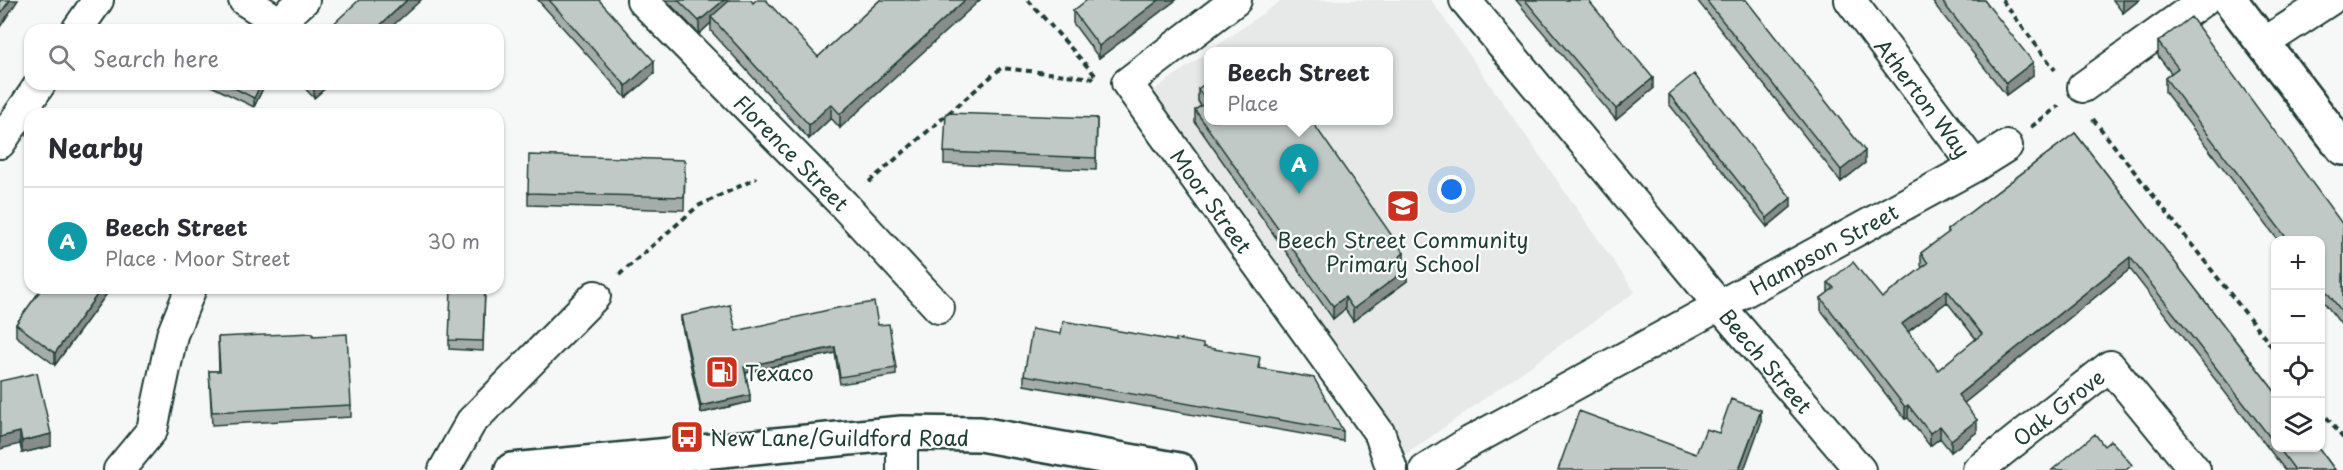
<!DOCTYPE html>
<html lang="en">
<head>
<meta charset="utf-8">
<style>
	:root { --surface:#fff; --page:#f2f2f3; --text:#2b2b33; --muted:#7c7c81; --line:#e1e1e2; --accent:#2563eb }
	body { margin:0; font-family:"Playpen Sans",sans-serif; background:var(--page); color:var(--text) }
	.controls { position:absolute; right:18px; bottom:18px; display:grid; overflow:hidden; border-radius:12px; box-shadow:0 2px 4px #0004 }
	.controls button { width:54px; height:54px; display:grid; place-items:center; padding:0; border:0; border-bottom:2px solid var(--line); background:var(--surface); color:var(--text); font:30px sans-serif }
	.you { position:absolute; left:1452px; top:190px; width:21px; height:21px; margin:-15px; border:4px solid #fff; border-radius:50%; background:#1a73e8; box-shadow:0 0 0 9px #1a73e833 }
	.badge { display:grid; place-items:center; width:39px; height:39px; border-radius:50%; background:var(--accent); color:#fff; font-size:20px; font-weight:700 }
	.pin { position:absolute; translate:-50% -50px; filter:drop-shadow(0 2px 3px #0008) }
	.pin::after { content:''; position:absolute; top:32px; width:21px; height:18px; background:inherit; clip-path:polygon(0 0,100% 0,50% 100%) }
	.popup { position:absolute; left:1204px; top:47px; width:189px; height:78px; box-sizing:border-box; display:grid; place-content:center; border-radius:12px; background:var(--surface); filter:drop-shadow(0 2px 4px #0005); font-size:20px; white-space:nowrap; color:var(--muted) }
	.popup b { font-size:22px; color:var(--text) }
	.popup::after { content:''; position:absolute; left:50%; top:100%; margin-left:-12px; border:12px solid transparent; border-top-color:var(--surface) }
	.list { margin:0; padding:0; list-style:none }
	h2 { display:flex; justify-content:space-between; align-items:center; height:78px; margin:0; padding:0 24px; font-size:26px }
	h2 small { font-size:20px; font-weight:400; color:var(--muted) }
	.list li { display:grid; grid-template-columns:39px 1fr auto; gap:18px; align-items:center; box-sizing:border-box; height:108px; padding:0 24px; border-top:2px solid var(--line) }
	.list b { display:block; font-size:22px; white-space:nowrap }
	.list p { margin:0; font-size:20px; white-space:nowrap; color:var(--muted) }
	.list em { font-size:20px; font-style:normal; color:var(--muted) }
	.icon { flex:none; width:33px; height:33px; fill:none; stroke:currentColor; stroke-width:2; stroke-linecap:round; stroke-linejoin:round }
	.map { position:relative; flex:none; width:2343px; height:470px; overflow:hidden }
	.search { position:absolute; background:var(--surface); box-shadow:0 2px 4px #0004; left:24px; top:24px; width:480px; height:66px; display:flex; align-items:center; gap:15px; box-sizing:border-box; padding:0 21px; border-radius:18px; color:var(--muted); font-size:22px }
	.panel { position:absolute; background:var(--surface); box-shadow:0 2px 4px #0004; left:24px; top:108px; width:480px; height:186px; border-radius:18px }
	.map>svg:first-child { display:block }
</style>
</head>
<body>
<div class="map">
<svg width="2343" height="470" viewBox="0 0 2343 470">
	<rect width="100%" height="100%" fill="#f6f7f7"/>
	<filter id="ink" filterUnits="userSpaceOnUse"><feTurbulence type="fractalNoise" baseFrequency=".0167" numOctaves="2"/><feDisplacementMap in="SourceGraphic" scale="12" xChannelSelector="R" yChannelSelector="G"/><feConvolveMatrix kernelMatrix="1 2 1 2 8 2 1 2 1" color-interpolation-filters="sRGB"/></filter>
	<g filter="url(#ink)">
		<path fill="#e6e9e8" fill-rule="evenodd" d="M 1282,0 L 1431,0 L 1635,292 L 1405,455 L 1150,93 ZM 1209,52 L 1389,52 L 1389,121 L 1209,121 Z"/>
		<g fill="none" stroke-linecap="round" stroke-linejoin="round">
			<g stroke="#1f3d34" stroke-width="34">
				<g id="street">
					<path d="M 244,0 L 279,22 L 304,0"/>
					<path id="s1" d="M 642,0 L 843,204 L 939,308"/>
					<path id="s2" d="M 1236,0 L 1127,83 L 1380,434 L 1392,470"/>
					<path id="s3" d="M 1465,0 L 1720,306 L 1860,470"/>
					<path id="s4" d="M 1850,0 L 1975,166"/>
					<path d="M 77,30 L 98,0"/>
					<path d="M 2264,43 L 2330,0"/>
					<path d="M 2083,87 L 2204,0"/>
					<path d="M 0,143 L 40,84"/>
					<path d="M 902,433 L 902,470"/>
					<path d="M 119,470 L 152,430 L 172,335 L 191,288"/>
					<path d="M 444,470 L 471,422 L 595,296"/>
					<path id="s5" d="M 1425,470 L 1466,444 L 1975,166 L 2007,146"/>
					<path id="s6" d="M 1978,470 L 2110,366 L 2195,470"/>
				</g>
			</g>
			<g stroke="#1f3d34" stroke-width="38">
				<path id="secondary" d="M 512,470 L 902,433 L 980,434 L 1179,470"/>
			</g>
			<g stroke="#1f3d34" stroke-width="38">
				<path id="primary" d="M 2230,0 L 2343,148"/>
			</g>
			<path stroke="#1f3d34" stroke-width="4" stroke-dasharray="6 4.5" stroke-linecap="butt" d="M 1028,0 L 1095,75
				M 2002,0 L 2055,70
				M 2093,119 L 2276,352
				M 2031,127 L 2059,106
				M 869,182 L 1001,68 L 1094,78
				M 619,275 L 698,206 L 757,178
				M 2320,409 L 2343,438"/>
			<use href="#street" stroke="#fff" stroke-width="30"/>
			<use href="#secondary" stroke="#fff" stroke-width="33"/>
			<use href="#primary" stroke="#fff" stroke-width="33"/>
		</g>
		<path fill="#a5adaa" stroke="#1f3d34" stroke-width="1.5" fill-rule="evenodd" d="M 538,0 L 599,0 L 654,74 L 626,98 Z
			M 666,0 L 727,0 L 727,3 L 818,57 L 880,0 L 840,128 L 831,118 L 809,139 L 711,31 L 711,23 L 699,34 Z
			M 1176,0 L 1099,58 L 1073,23 L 1073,11 Z
			M 1516,0 L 1588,0 L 1653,89 L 1616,120 Z
			M 1697,0 L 1746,0 L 1865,163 L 1841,182 Z
			M 1931,0 L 1984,0 L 2033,75 L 2006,95 Z
			M 2113,0 L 2139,0 L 2123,13 Z
			M 2158,42 L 2343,225 L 2343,327 L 2320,297 L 2320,240 L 2278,240 L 2165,92 L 2165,78 L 2171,73 L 2158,56 Z
			M 207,84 L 265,84 L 254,107 Z
			M 301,84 L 330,84 L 314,98 Z
			M 1198,89 L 1404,264 L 1407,281 L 1353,321 L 1345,309 L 1333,319 L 1195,122 L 1195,110 L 1201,106 L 1198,101 Z
			M 1669,94 L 1791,207 L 1767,227 L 1669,104 Z
			M 1097,118 L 1096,170 L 944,164 L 944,152 Z
			M 2075,133 L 2276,393 L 2276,447 L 2318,447 L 2335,470 L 2285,470 L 2130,269 L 1964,403 L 1977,432 L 1951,452 L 1940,438 L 1930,446 L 1908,418 L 1905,419 L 1821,310 L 1821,298 L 1828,293 L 1828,282 L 1882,298 L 1922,268 L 1921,265 L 1921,253 L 1948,233 L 1948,229 ZM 1947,302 L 1976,339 L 1938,370 L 1908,332 Z
			M 685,172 L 684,210 L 528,205 L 528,193 Z
			M 42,288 L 111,288 L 55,365 L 16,336 L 16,324 Z
			M 485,288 L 483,351 L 449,349 L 449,340 Z
			M 681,316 L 736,331 L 878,325 L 896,368 L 896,375 L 840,384 L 835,353 L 746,373 L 750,402 L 701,413 L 681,322 Z
			M 1061,334 L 1203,347 L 1260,366 L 1260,368 L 1343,431 L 1343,441 L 1024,385 L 1024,375 Z
			M 313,336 L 351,405 L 351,417 L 212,425 L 209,371 L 219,371 L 218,337 Z
			M 0,381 L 51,446 L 22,453 L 20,444 Z"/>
		<path fill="#868d8b" stroke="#1f3d34" stroke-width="1.5" d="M 10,0 L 18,0 L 0,27 L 0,14 Z
			M 407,0 L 421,0 L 388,30 L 375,30 Z
			M 724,0 L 727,0 L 727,10 L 711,17 L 711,23 L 699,34 L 699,21 Z
			M 965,0 L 980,0 L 840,128 L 840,114 Z
			M 1159,0 L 1176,0 L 1099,58 L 1099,46 Z
			M 2123,0 L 2139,0 L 2123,13 Z
			M 654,61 L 654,74 L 626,98 L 626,86 Z
			M 2033,62 L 2033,75 L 2006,95 L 2006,83 Z
			M 1653,78 L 1653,89 L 1616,120 L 1616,109 Z
			M 261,84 L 265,84 L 254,107 L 254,98 Z
			M 317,84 L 330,84 L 314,98 L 314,86 Z
			M 831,104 L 831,118 L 809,139 L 809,125 Z
			M 1865,151 L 1865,163 L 1841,182 L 1841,170 Z
			M 1791,198 L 1791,207 L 1767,227 L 1767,218 Z
			M 1404,253 L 1404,266 L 1399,257 Z
			M 2130,257 L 2130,269 L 1958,408 L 1958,395 Z
			M 1407,269 L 1407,281 L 1353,321 L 1353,309 Z
			M 102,288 L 111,288 L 55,365 L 55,353 Z
			M 1947,290 L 1947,302 L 1902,336 L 1902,324 Z
			M 1345,297 L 1345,309 L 1333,319 L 1333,306 Z
			M 835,347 L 835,353 L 744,373 L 744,367 Z
			M 750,395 L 750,402 L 701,413 L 701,406 Z
			M 1908,405 L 1908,418 L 1905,419 L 1905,407 Z
			M 1761,410 L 1761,423 L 1744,470 L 1739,470 Z
			M 1977,420 L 1977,432 L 1951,452 L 1951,440 Z
			M 1940,426 L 1940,438 L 1930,446 L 1930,433 Z
			M 20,432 L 20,444 L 0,449 L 0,437 Z
			M 51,434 L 51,446 L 22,453 L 22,441 Z"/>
		<path fill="#c0c9c6" stroke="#1f3d34" stroke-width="1.5" fill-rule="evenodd" d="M 0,0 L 10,0 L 0,14 Z
			M 359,0 L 407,0 L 375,30 L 327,30 Z
			M 549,0 L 599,0 L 654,61 L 626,86 Z
			M 678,0 L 724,0 L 699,21 Z
			M 730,0 L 751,0 L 753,3 L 756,0 L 766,0 L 818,57 L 880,0 L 965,0 L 840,114 L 831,104 L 809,125 L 711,17 Z
			M 1087,0 L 1159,0 L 1099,46 L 1073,11 Z
			M 1525,0 L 1588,0 L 1653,78 L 1616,109 Z
			M 1706,0 L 1746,0 L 1865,151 L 1841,170 Z
			M 1941,0 L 1984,0 L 2033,62 L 2006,83 Z
			M 2191,17 L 2343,225 L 2343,313 L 2320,283 L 2320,240 L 2288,240 L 2165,78 L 2178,68 L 2158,42 Z
			M 1261,48 L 1263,51 L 1255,51 Z
			M 1694,74 L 1791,198 L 1767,218 L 1669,94 Z
			M 1209,81 L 1209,120 L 1311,120 L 1404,253 L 1399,257 L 1407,269 L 1353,309 L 1345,297 L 1333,306 L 1195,110 L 1207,102 L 1198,89 Z
			M 226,84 L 261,84 L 254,98 Z
			M 946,113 L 1097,118 L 1096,158 L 944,152 Z
			M 2075,133 L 2276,393 L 2276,445 L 2130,257 L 1958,395 L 1977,420 L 1951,440 L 1940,426 L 1930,433 L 1908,405 L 1905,407 L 1821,298 L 1834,288 L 1828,282 L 1853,262 L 1882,298 L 1928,263 L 1921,253 L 1949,232 L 1948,229 ZM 1947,290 L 1982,334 L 1938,370 L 1902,324 Z
			M 529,155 L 685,160 L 684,197 L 528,193 Z
			M 42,288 L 102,288 L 55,353 L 16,324 Z
			M 451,288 L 485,288 L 483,341 L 449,340 Z
			M 874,302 L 878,325 L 889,324 L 896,368 L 840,377 L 835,347 L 744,367 L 750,395 L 701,406 L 681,316 L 730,305 L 736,331 L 837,308 Z
			M 1063,321 L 1176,341 L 1176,339 L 1203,344 L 1203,347 L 1260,357 L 1258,368 L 1314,378 L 1343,431 L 1024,375 L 1032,329 L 1061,334 Z
			M 313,333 L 313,336 L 347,334 L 351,405 L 212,412 L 209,371 L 220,371 L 218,337 Z
			M 37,373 L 51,434 L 22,441 L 20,432 L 0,437 L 0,381 Z
			M 1731,399 L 1761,410 L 1739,469 L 1742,470 L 1558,470 L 1579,411 L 1696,454 L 1706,429 L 1719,433 Z
			M 2095,434 L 2104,446 L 2111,440 L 2132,465 L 2126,470 L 2052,470 Z
			M 2278,447 L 2318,447 L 2335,470 L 2295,470 Z"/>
	</g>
	<defs>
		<g id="school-square" transform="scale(1.725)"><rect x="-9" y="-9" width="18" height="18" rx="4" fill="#c8321e" stroke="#fff"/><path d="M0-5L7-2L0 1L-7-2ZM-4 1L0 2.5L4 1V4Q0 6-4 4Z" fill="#fff"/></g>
		<g id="fuel-square" transform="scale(1.725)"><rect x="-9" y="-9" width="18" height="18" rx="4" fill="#c8321e" stroke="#fff"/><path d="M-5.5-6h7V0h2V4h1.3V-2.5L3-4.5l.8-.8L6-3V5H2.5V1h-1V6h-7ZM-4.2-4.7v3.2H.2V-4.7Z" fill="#fff"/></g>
		<g id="bus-square" transform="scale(1.725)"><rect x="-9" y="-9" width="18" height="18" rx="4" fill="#c8321e" stroke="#fff"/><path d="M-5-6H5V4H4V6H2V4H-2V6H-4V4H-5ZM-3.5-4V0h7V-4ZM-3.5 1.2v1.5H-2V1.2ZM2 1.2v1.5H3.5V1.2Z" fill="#fff"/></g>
	</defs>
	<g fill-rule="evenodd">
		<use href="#school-square" x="1403" y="206"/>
		<use href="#fuel-square" x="722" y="372"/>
		<use href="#bus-square" x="687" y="437"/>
	</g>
	<g text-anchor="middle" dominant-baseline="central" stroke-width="4.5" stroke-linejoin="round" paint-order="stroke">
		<g font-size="21" fill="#1f3d34" stroke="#fff">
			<text stroke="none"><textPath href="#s4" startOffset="122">Atherton Way</textPath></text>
			<text stroke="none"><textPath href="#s1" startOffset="214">Florence Street</textPath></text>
			<text stroke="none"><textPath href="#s2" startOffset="282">Moor Street</textPath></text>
			<text stroke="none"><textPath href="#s5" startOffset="456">Hampson Street</textPath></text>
			<text stroke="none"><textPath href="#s3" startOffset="470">Beech Street</textPath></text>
			<text stroke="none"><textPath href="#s6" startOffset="102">Oak Grove</textPath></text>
		</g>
		<g font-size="21" fill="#1f3d34" stroke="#fff" text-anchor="start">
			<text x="1403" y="239" text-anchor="middle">Beech Street Community<tspan x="1403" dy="24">Primary School</tspan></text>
			<text x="745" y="372">Texaco</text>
			<text x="710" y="437">New Lane/Guildford Road</text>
		</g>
	</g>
</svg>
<div class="controls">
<button>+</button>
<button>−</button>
<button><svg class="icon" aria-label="locate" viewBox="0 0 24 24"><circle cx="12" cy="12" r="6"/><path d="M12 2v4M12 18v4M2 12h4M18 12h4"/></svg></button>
<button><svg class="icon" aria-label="layers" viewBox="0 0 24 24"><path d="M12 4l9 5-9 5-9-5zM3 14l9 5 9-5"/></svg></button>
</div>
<div class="you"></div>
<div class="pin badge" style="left:1299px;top:194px;background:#0f9aa8">A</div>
<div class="popup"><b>Beech Street</b>Place</div>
<div class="search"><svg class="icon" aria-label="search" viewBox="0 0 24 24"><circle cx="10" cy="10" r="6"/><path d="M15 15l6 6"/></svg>Search here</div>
<section class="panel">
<h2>Nearby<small></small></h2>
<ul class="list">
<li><span class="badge" style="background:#0f9aa8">A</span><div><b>Beech Street</b><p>Place · Moor Street</p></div><em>30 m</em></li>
</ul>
</section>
</div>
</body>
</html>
